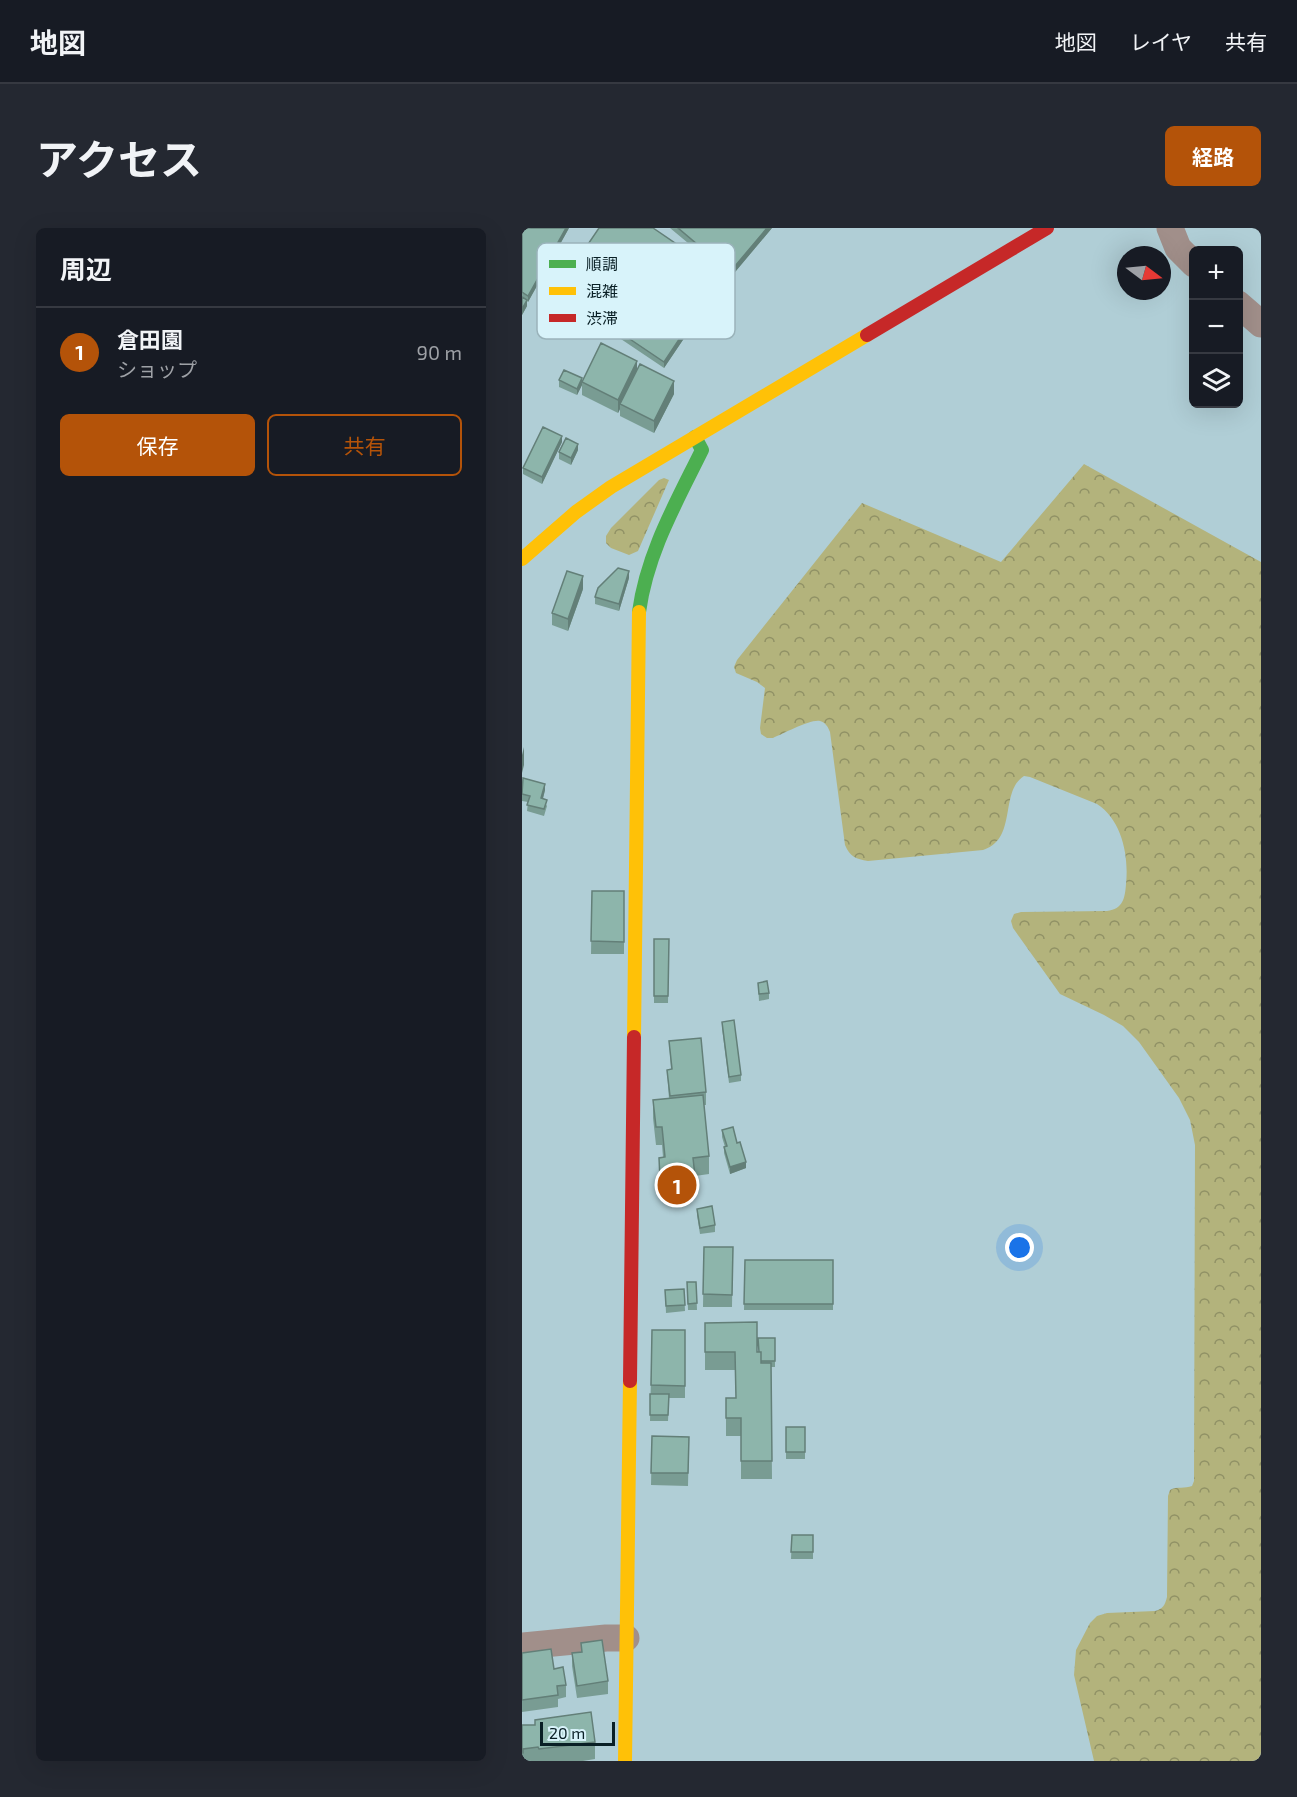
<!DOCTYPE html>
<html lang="ja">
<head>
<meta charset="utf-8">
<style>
	:root { --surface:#171b24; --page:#242831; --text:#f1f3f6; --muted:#9ea1a6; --line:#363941; --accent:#b45309 }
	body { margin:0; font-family:"Exo 2","Noto Sans JP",sans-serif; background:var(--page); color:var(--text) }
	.controls { position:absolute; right:18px; top:18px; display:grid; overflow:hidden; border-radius:9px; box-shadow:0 6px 24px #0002 }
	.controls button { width:54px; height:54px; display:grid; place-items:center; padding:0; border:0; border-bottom:2px solid var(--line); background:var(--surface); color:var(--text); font:30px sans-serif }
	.compass { position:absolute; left:595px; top:18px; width:54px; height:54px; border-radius:50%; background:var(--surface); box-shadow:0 6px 24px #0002; rotate:106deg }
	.scale { position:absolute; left:18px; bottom:15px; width:75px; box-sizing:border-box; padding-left:6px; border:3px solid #091f25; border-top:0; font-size:16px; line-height:21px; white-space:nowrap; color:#091f25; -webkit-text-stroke:4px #d8f3fa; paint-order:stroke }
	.you { position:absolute; left:498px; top:1020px; width:21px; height:21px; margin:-15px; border:4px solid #fff; border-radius:50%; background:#1a73e8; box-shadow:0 0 0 9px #1a73e833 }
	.badge { display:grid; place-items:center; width:39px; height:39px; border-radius:50%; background:var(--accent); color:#fff; font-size:20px; font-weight:700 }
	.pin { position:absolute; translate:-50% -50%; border:3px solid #fff; box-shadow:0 2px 6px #0006 }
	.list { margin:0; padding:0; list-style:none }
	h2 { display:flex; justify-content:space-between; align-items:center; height:78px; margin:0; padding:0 24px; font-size:26px }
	h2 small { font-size:20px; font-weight:400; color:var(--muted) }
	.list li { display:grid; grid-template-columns:39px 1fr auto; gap:18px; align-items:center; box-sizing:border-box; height:90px; padding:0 24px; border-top:2px solid var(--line) }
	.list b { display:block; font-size:22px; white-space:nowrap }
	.list p { margin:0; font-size:20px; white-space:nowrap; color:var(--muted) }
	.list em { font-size:20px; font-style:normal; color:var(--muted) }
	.actions { display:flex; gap:12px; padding:18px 24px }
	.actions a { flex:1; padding:14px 0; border:2px solid var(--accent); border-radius:9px; text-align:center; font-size:21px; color:var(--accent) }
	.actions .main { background:var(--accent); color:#fff }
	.icon { flex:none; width:33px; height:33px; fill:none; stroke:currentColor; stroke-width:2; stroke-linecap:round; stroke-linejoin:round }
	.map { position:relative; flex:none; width:739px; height:1533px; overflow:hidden; border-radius:9px }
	header { display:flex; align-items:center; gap:36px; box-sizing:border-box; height:84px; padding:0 30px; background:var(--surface); border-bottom:2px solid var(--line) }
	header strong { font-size:28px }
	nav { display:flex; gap:33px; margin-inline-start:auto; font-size:21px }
	.intro { display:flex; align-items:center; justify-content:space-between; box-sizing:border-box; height:144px; padding:0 36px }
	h1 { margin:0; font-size:42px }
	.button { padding:15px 27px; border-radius:9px; background:var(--accent); color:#fff; font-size:21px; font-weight:700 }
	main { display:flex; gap:36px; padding:0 36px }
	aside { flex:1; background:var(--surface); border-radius:9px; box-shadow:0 6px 24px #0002 }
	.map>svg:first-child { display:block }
</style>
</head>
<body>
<header>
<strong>地図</strong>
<nav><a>地図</a><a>レイヤ</a><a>共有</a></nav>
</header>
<div class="intro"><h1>アクセス</h1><a class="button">経路</a></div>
<main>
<aside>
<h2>周辺<small></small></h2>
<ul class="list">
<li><span class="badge">1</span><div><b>倉田園</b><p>ショップ</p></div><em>90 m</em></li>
</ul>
<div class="actions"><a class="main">保存</a><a>共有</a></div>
</aside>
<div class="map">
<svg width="739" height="1533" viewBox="0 0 739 1533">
	<defs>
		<pattern id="forest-crowns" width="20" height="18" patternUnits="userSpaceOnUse" patternTransform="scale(1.5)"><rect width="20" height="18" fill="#b3b37c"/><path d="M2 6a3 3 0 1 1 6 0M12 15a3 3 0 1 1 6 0" fill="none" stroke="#909165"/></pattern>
	</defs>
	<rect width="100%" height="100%" fill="#b0ced6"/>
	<path fill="url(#forest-crowns)" d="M 562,236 L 739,334 L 739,1533 L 572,1533 L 552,1447 L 554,1422 L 568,1395 L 575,1388 L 585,1385 L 633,1383 C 641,1381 643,1377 645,1369 L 646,1268 L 648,1262 C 655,1258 663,1261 670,1258 L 672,1253 L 673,917 L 668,892 L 657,870 L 617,814 L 601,798 L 582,787 L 538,766 L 491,700 L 489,693 L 492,686 L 499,684 L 585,683 C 601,681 603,670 604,656 C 607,628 600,592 575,576 L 508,549 L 502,548 C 477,564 496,611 461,622 L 346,633 C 334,631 328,629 323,617 L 308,504 C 306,499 304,495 298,493 C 288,491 261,506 251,510 L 245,510 L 239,506 L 238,500 L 243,460 L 235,454 L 214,445 L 212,439 L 215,432 L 340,275 L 479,334 Z
		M 142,250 L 147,252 L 116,323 L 107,327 L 89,320 L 84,315 L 84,308 L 89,300 L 137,252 Z"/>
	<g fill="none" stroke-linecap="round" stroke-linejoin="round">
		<path stroke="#a18f8a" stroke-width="27" d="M 648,0 L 656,20 L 672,36
			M 716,76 L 739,96
			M 0,1418 L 84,1410 L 104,1410"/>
		<path stroke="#4caf50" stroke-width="14" d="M 117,384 C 125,325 154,275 180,222 L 173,209"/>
		<path stroke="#ffc107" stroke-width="14" d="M 0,331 L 54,284 L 89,259 L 345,107
			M 112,809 L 117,384
			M 103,1533 L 108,1153"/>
		<path stroke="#c62828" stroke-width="14" d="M 345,107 L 525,0
			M 108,1153 L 112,809"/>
	</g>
	<path fill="#799c93" d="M 0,0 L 47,0 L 6,74 L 5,73 L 5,78 L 0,87 Z
		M 148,0 L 250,0 L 208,50 Z
		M 200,54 L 142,140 L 35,68 L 35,62 Z
		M 115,141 L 152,166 L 132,205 L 98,188 L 98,181 L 96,185 L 60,167 L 60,157 L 55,167 L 37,159 L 37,152 L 60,154 Z
		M 40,214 L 20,256 L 1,246 L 1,240 Z
		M 56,222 L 49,237 L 37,231 L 37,224 Z
		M 107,350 L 97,383 L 73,376 L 73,369 Z
		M 61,361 L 46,403 L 30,397 L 30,385 Z
		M 0,554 L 23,562 L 21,571 L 25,578 L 22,588 L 5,583 L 6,574 L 0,573 Z
		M 70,663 L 102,663 L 102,726 L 69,726 Z
		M 132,711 L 147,711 L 146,775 L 132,775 Z
		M 236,755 L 247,765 L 247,771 L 237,773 Z
		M 200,794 L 219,847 L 219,853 L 207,855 L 200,800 Z
		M 147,813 L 184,864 L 184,877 L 182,877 L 187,928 L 187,946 L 173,948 L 173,966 L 138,969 L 137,948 L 137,930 L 141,929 L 140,917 L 134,917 L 131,890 L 131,872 L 147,871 L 145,842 L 149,841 Z
		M 200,902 L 224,940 L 208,946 L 202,925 L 202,919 L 203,919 L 200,909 Z
		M 175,981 L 193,997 L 193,1004 L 178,1006 L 175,987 Z
		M 182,1019 L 211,1019 L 210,1079 L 181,1079 Z
		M 223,1032 L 311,1032 L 311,1082 L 222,1082 Z
		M 165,1054 L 174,1054 L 175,1082 L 166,1082 Z
		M 162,1061 L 163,1083 L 144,1085 L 143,1062 Z
		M 183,1095 L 235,1124 L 237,1124 L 253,1110 L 253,1139 L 249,1139 L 250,1251 L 219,1251 L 219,1208 L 204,1208 L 204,1170 L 214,1170 L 213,1142 L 183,1142 Z
		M 130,1102 L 163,1102 L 163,1170 L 147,1170 L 146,1193 L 128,1193 Z
		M 264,1199 L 283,1199 L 283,1231 L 264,1231 Z
		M 130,1208 L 167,1209 L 166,1258 L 129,1257 Z
		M 270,1307 L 291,1307 L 291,1331 L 269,1331 Z
		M 59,1415 L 86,1453 L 86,1466 L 55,1470 L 50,1438 L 50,1425 L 59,1424 Z
		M 0,1425 L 32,1441 L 44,1457 L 44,1469 L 36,1471 L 36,1479 L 0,1484 Z
		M 0,1497 L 73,1514 L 73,1531 L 61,1533 L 0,1533 Z"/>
	<path fill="#637f78" d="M 44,0 L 47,0 L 6,74 L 6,68 Z
		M 245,0 L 250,0 L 208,50 L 208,44 Z
		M 200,47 L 200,54 L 142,140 L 142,134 Z
		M 5,72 L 5,78 L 0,87 L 0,81 Z
		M 115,133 L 115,145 L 98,176 L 98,181 L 96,185 L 96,172 Z
		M 60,150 L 60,157 L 55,167 L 55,161 Z
		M 152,153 L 152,166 L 132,205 L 132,193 Z
		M 40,208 L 40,214 L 20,256 L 20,249 Z
		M 56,216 L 56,222 L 49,237 L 49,230 Z
		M 107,343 L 107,350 L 97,383 L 97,376 Z
		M 61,348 L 61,361 L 46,403 L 46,391 Z
		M 2,519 L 2,537 L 0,545 L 0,527 Z
		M 23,556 L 23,562 L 19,577 L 19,570 Z
		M 224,934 L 224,940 L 208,946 L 208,939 Z"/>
	<path fill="#8db5ab" stroke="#637f78" stroke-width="1.5" d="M 0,0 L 44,0 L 6,68 L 0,64 Z
		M 77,0 L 131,0 L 200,47 L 142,134 L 35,62 Z
		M 156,0 L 245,0 L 208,44 Z
		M 0,69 L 5,72 L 0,81 Z
		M 79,115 L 115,133 L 96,172 L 60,154 Z
		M 118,136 L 152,153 L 132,193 L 98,176 Z
		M 42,142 L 60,150 L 55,161 L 37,152 Z
		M 21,199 L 40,208 L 20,249 L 1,240 Z
		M 44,210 L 56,216 L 49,230 L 37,224 Z
		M 96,340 L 107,343 L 97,376 L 73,369 L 76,360 Z
		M 45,343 L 61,348 L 46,391 L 30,385 Z
		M 1,550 L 23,556 L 19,570 L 25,572 L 22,581 L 5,577 L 8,568 L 0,566 Z
		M 70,663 L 102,663 L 102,714 L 69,713 Z
		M 132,711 L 147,711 L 146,768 L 132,768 Z
		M 245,753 L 247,765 L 237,766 L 236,755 Z
		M 212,792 L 219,847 L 207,849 L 200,794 Z
		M 179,810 L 184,864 L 148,868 L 145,842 L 150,841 L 147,813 Z
		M 181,867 L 187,928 L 171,930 L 173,948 L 138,951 L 137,930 L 143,929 L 140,899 L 134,899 L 131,872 Z
		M 211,899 L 215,915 L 218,914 L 224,934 L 208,939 L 202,919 L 205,918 L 200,902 Z
		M 190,978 L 193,997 L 178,1000 L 175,981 Z
		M 182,1019 L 211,1019 L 210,1067 L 181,1066 Z
		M 223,1032 L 311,1032 L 311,1076 L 222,1076 Z
		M 165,1054 L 174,1054 L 175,1075 L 166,1076 Z
		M 162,1061 L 163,1077 L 144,1078 L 143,1062 Z
		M 235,1094 L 235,1124 L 239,1124 L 239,1135 L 249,1135 L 250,1233 L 219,1233 L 219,1190 L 204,1190 L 204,1170 L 214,1170 L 213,1124 L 183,1124 L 183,1095 Z
		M 130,1102 L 163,1102 L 163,1158 L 129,1157 Z
		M 236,1110 L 253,1110 L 253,1133 L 239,1133 L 239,1124 L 237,1124 Z
		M 128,1166 L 147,1166 L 146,1187 L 128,1187 Z
		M 264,1199 L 283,1199 L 283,1224 L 264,1224 Z
		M 130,1208 L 167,1209 L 166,1245 L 129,1245 Z
		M 270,1307 L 291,1307 L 291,1324 L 269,1324 Z
		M 80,1412 L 86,1453 L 55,1458 L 50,1425 L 60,1424 L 59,1415 Z
		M 29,1421 L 32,1441 L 41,1439 L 44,1457 L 35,1458 L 36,1467 L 0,1472 L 0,1425 Z
		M 69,1484 L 73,1514 L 17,1521 L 16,1519 L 1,1521 L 1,1525 L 0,1526 L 0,1497 L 13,1497 L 13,1492 Z"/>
	<rect x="15" y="15" width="198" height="96" rx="9" fill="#d8f3fa" stroke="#9ab3ba" stroke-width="1.5"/>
	<rect x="27" y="32" width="27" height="8" fill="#4caf50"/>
	<rect x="27" y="59" width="27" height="8" fill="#ffc107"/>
	<rect x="27" y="86" width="27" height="8" fill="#c62828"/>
	<g font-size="16" fill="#091f25">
		<text x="64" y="42">順調</text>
		<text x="64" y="69">混雑</text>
		<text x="64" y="96">渋滞</text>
	</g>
</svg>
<div class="controls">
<button>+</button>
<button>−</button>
<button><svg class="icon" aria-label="layers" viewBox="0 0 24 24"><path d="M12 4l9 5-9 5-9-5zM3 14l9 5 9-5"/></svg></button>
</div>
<svg class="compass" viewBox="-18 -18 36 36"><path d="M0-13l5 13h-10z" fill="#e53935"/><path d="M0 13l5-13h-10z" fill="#9ea1a6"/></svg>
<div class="scale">20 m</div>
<div class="you"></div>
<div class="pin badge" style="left:155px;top:957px">1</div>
</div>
</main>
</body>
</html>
